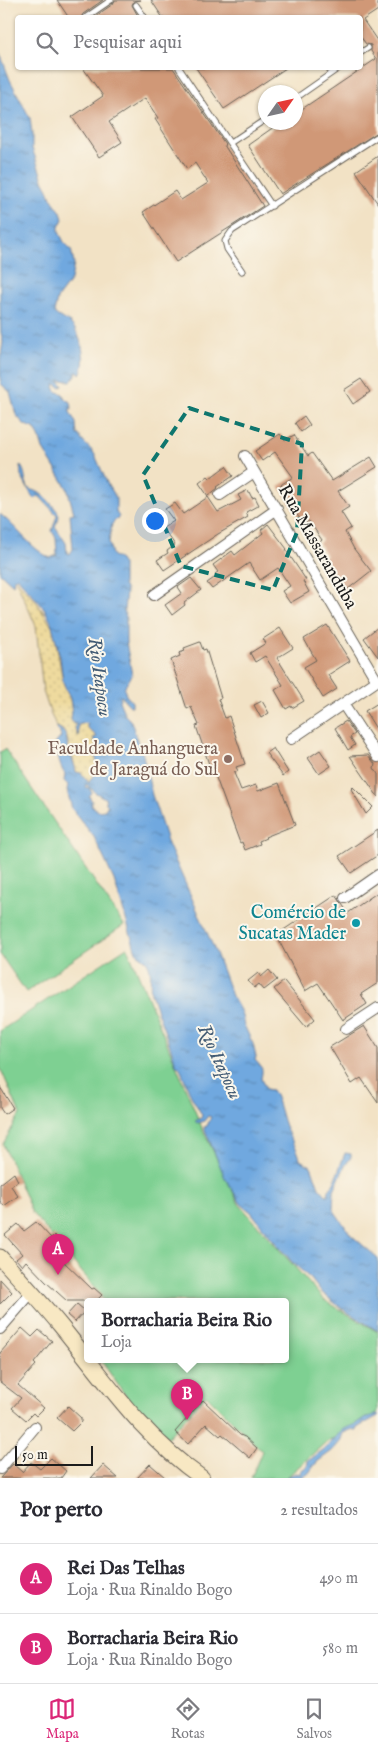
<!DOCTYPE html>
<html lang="pt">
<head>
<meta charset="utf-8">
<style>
	:root { --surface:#fff; --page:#f2f2f3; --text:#2b2b33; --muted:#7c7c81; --line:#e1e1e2; --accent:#db2777 }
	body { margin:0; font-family:"IM FELL English",serif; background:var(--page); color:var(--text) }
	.compass { position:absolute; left:258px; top:85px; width:45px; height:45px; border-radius:50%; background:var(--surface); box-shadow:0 1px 4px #0004; rotate:56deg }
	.scale { position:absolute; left:15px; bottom:12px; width:78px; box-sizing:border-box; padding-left:5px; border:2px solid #1c1c1c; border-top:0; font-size:14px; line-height:18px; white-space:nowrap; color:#1c1c1c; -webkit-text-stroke:4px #fbf7ec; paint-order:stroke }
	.you { position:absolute; left:154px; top:520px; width:18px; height:18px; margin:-12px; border:4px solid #fff; border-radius:50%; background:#1a73e8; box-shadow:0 0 0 8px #1a73e833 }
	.badge { display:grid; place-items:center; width:32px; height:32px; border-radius:50%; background:var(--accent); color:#fff; font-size:16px; font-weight:700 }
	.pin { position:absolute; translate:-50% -41px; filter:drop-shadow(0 1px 2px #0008) }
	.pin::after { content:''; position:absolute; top:26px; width:18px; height:15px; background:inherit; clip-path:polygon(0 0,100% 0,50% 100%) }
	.popup { position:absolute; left:84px; top:1298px; width:205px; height:65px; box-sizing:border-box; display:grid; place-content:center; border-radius:5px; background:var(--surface); filter:drop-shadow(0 1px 4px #0005); font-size:16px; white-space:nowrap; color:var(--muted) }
	.popup b { font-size:19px; color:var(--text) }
	.popup::after { content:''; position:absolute; left:50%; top:100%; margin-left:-10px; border:10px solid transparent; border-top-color:var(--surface) }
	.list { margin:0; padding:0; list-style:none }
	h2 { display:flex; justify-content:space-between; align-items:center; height:65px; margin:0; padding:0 20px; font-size:21px }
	h2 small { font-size:16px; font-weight:400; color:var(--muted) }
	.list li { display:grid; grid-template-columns:32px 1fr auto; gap:15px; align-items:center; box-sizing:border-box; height:70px; padding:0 20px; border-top:1px solid var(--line) }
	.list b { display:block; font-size:19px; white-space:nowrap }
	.list p { margin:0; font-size:16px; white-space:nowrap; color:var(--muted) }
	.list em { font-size:16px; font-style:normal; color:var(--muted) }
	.icon { flex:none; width:28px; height:28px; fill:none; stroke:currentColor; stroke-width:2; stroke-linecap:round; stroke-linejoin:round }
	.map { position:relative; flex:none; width:378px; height:1478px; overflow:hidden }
	.search { position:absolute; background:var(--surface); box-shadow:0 1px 4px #0004; left:15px; right:15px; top:15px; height:55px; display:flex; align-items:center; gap:12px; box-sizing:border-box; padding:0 18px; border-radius:5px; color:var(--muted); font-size:19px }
	.sheet { height:205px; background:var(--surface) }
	nav { display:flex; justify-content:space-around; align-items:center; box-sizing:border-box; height:70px; border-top:1px solid var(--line); background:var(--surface); font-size:14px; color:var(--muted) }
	nav a { display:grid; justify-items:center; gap:2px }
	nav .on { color:var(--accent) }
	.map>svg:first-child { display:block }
</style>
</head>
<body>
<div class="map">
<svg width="378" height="1478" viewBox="0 0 378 1478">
	<defs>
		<pattern id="sand-dots" width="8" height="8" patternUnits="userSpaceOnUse" patternTransform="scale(1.25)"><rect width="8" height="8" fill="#eeda9e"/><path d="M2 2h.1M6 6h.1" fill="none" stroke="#ccba88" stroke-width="1.8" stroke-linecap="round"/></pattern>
		<pattern id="water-ripples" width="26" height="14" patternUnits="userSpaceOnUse" patternTransform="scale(1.25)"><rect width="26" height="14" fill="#70a8df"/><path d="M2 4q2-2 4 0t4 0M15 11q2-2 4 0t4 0" fill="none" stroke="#5b88b4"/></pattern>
	</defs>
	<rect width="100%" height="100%" fill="#fbf7ec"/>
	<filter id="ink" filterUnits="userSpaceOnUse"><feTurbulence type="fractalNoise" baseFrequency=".02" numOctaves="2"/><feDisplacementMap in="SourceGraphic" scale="10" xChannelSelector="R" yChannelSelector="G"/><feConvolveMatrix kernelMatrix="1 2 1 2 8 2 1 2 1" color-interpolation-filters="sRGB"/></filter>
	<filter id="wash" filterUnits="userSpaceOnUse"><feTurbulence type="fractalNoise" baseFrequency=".0096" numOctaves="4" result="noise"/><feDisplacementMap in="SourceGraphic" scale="20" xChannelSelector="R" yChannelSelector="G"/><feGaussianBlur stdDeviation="1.12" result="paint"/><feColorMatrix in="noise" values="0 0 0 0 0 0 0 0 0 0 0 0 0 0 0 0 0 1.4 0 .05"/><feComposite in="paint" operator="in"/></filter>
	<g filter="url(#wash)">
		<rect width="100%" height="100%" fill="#f2e2c5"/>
		<path fill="#7ed092" stroke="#4d7657" d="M 5,749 L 124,925 L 26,992 L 0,954 L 0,752 Z
			M 127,947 L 202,1128 L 239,1204 L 324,1300 L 378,1332 L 378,1412 L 371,1418 L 325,1443 L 286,1478 L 251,1478 L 262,1451 L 206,1395 L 167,1438 L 132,1405 L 100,1359 L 286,1359 L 286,1301 L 104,1301 L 92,1284 L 32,1213 L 3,1144 L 20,1114 L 0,1067 L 0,1031 Z"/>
		<path fill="url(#sand-dots)" stroke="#857b5d" d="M 16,580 L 36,601 L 54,630 L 63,682 L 70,699 L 72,712 L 71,719 L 76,724 L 75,728 L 78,736 L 78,725 L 85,723 L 90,724 L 90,729 L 97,737 L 97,745 L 95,746 L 97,767 L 100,774 L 91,778 L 89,783 L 86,779 L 76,772 L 73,758 L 68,750 L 69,743 L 63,730 L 57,727 L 51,715 L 43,691 L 36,626 Z"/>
		<path fill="url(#water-ripples)" stroke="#46627e" fill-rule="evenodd" d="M 0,53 L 10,80 L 30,118 L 32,134 L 32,148 L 43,180 L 48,189 L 51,198 L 61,212 L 63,219 L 59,227 L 59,232 L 64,242 L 71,249 L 74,264 L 71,280 L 57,299 L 54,313 C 59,318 66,319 71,324 C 81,334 88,362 80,374 L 78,371 L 76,372 L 76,375 L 71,381 L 59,380 L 63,386 L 60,387 L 55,384 L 54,387 L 56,391 L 63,394 L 65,399 L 71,402 L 72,407 L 70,408 L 73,409 L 69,410 L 76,423 L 77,435 L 79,435 C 83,445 89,445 95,455 L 108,485 L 113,492 L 116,499 L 116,512 L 119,517 L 112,524 L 109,542 L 112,555 L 120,560 L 123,565 L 123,585 L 126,591 L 124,611 L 126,619 L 126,642 L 132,675 L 124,688 L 126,695 L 132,702 L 132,706 L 130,706 L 121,696 L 119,701 L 125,715 L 131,721 L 138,743 L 143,755 L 152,795 L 168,844 L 216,953 L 232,996 L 241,1012 L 244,1025 L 253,1044 L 256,1057 L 255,1060 C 263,1069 263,1068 261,1079 L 266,1089 L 272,1090 C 279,1100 281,1118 287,1131 C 291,1140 299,1150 300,1160 L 311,1166 L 319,1187 L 326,1195 L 328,1195 L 329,1190 L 334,1183 L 345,1153 L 351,1154 L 351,1157 L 345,1166 L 334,1190 L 333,1209 L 351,1235 L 378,1258 L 378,1331 L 341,1308 L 321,1292 L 311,1279 L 292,1262 L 273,1240 L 251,1212 L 241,1204 L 225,1178 L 205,1130 L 204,1127 L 207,1126 L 211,1117 L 208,1116 L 204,1121 L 197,1123 L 195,1121 L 201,1118 L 202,1115 L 191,1096 L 180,1068 L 176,1064 C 169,1040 158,1017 151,993 C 149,983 153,971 147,962 C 145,957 140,956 136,952 L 114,880 L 94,837 L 72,809 L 67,790 L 68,785 L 64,781 L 65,774 C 58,765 59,754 55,744 L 61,737 L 59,731 L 56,728 L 57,727 C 70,734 65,741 69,752 C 72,759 75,765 76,772 L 81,773 L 89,783 L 91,778 L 94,776 L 94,771 L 100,774 L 97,767 L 95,746 L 97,744 L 93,738 L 97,737 L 86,726 L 89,724 L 85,723 L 78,725 L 79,737 L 75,728 L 76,724 L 73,724 L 71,719 L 72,712 L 70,699 L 63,682 L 60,657 L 51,622 L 44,608 L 17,577 L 14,578 L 13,585 L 0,573 L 0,514 C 17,527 30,548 50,558 L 57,555 L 56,538 L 52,531 L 57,515 L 40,497 L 38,496 L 34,499 L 32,496 L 21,476 L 20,465 C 26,471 24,479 28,487 C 31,491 34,490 38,492 C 43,494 58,510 59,515 C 59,519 57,523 55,526 L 66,543 L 67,553 L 70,554 L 73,549 L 70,514 L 74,513 L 67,488 L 43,449 L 39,436 L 34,428 L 25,425 L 16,415 L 10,392 L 1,384 L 0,361 L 3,342 L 1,333 L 0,302 ZM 86,784 L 96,793 L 105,798 L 106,803 L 109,807 L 107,806 L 105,810 L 98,811 L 91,805 L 92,801 L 89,796 L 92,793 L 89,788 L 86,787 Z
			M 378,1414 L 378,1416 C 371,1420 365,1423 357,1428 L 357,1431 L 353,1429 L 343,1433 L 340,1442 L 332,1451 L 317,1462 L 308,1474 L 300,1478 L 285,1478 L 296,1473 L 300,1474 L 301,1470 L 307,1467 L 308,1461 L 327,1447 L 343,1429 L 354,1425 L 364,1418 Z"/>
		<g id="blocks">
			<path fill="#d09877" d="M 57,0 L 103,0 L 83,14 L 81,18 L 69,18 Z
				M 115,0 L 141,0 L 134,1 L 132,5 L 139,18 L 93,18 L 113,4 Z
				M 151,0 L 378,0 L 378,10 L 363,20 L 378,42 L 378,132 L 280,194 L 248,145 L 281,122 L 296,122 L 296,113 L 376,59 L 371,51 L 371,45 L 366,44 L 360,36 L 360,18 L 163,18 Z
				M 83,68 L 173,68 L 225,144 L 224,145 L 263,206 L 176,262 L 143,212 L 175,191 L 181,200 L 208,183 L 195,163 L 187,169 L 155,119 L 158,118 L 145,98 L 109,122 L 122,142 L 99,157 L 72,117 L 103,96 Z
				M 196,68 L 286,68 L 224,109 Z
				M 378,156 L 378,204 L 356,171 Z
				M 361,379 L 370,392 L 353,404 L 344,390 Z
				M 304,416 L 310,425 L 301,432 L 295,423 Z
				M 280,434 L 285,440 L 294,435 L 308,456 L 312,453 L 332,481 L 371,457 L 377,467 L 338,491 L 349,507 L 341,512 L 351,528 L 345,532 L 354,549 L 371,571 L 343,593 L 329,574 L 331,572 L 322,558 L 326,556 L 319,543 L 322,540 L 309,521 L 303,524 L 279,486 L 293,477 L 275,452 L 262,461 L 255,451 Z
				M 226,466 L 233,476 L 217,487 L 218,488 L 208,496 L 199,483 L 208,476 L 210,478 Z
				M 248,490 L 252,498 L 255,497 L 259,505 L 246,512 L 248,517 L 218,534 L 164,570 L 157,560 L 168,553 L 167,551 L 175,545 L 163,528 L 174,521 L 165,509 L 175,503 L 183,514 L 208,497 L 218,512 L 241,500 L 238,495 Z
				M 268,524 L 287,549 L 286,550 L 306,580 L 303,581 L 309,592 L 290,603 L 282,591 L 290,586 L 278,568 L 260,580 L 249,563 L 212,589 L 207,583 L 217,576 L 215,574 L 218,572 L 213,565 L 232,551 L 235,555 L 263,533 L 261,530 Z
				M 191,578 L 201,590 L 184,603 L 185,605 L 172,615 L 165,605 L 182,593 L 178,587 Z
				M 327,625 L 350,661 L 328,675 L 337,689 L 323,698 L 304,667 L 316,660 L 304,639 Z
				M 378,627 L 378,657 L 364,638 Z
				M 280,628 L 293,648 L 277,658 L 304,701 L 292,708 L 291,706 L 286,709 L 275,690 L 283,685 L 265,656 L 255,662 L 250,653 L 266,643 L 263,639 Z
				M 200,642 L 203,650 L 206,649 L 221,698 L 218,699 L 225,718 L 229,716 L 245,764 L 236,767 L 238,771 L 234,773 L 241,790 L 256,785 L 258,791 L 279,783 L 295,825 L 265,837 L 266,838 L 259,841 L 260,844 L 245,850 L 242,842 L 240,843 L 215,775 L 213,776 L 196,726 L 199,725 L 191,707 L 187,709 L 171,660 L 180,656 L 179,653 L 185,651 L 184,648 Z
				M 262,701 L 269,713 L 261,718 L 254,705 Z
				M 378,703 L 378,732 L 365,711 Z
				M 346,721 L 355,734 L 350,737 L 355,745 L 348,750 L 335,728 Z
				M 273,748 L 288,772 L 283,776 L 266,753 Z
				M 320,750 L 331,766 L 319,774 L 308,758 Z
				M 368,755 L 375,764 L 374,768 L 378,774 L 378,797 L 350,756 Z
				M 353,787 L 373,807 L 366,814 L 351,789 Z
				M 378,830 L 378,855 L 351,873 L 339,856 Z
				M 378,892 L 378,983 L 361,994 L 367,1004 L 343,1020 L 318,983 L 305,991 L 276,935 L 336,895 L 348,913 Z
				M 269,970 L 277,980 L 264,990 L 259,984 L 254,988 L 248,981 L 258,973 L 261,977 Z
				M 284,981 L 315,1019 L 306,1027 L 274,989 Z
				M 364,1026 L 378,1048 L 378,1103 L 361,1078 L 352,1084 L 330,1047 Z
				M 0,1087 L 13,1108 L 4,1114 L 0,1108 Z
				M 14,1173 L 18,1181 L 11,1186 L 18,1196 L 4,1206 L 0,1201 L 0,1184 Z
				M 36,1222 L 51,1238 L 54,1235 L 61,1243 L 56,1249 L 63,1257 L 61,1259 L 92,1289 L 94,1288 L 102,1295 L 96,1301 L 67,1301 L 46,1282 L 26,1261 L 22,1266 L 16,1259 L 22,1254 L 5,1235 L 18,1224 L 24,1231 Z
				M 0,1279 L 12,1292 L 0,1304 Z
				M 77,1304 L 85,1311 L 75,1322 L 67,1315 Z
				M 22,1328 L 32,1337 L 39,1330 L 52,1341 L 34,1363 L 36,1365 L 18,1385 L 44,1408 L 36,1416 L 33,1413 L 26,1420 L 12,1408 L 21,1398 L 0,1382 L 0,1353 Z
				M 203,1400 L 240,1435 L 245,1437 L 257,1448 L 250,1458 L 222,1434 L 220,1436 L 206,1424 L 188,1444 L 175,1432 Z
				M 68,1406 L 81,1418 L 81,1422 L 72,1431 L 57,1418 Z
				M 51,1458 L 66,1471 L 61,1478 L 0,1478 L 13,1464 L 22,1472 L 31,1462 L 40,1469 Z
				M 150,1464 L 166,1478 L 137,1478 Z
				M 103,1465 L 118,1478 L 91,1478 Z"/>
		</g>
	</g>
	<g filter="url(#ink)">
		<use href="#blocks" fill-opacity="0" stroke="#676157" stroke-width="1"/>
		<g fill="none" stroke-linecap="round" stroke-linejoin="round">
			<g stroke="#676157" stroke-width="7">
				<path id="service" d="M 136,5 L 145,18
					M 85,18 L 111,0
					M 360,53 L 368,48
					M 179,68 L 272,206
					M 296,98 L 339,68
					M 230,143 L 266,119
					M 242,271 L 227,249 L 225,241 L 232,231 L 378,136"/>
			</g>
			<g stroke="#676157" stroke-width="12">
				<path id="minor" d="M 245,456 L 377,681
					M 220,495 L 254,472
					M 154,595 L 277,509
					M 343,704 L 378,757
					M 291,739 L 378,680
					M 345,898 L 378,875
					M 346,1029 L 378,1008
					M 0,1329 L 32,1292
					M 0,1469 L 35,1427"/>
			</g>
			<g stroke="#676157" stroke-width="17">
				<path id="secondary" d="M 0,1257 C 20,1279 41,1302 60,1325 C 106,1381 142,1436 202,1478"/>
			</g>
			<use href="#service" stroke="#fff" stroke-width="5"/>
			<use href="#minor" stroke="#fff" stroke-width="10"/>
			<use href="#secondary" stroke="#f8e8c3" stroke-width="15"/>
		</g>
	</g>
	<path fill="none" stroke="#0f766e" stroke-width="4" stroke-dasharray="10 6" stroke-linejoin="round" d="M 189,408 L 302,444 L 297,532 L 273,590 L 181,566 L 143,475 Z"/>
	<circle fill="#8d6e63" stroke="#fbf7ec" stroke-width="2" cx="228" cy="759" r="5"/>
	<circle fill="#0f9aa8" stroke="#fbf7ec" stroke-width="2" cx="356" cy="923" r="5"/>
	<g text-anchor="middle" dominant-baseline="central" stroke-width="4" stroke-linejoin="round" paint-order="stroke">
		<g font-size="18" fill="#1c1c1c" stroke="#fbf7ec">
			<text transform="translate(317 547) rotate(60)">Rua Massaranduba</text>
		</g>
		<g font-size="18" fill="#785e54" stroke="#fbf7ec" text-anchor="end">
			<text x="218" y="749">Faculdade Anhanguera<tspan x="218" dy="21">de Jaraguá do Sul</tspan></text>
		</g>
		<g font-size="18" fill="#0d838f" stroke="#fbf7ec" text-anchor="end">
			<text x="346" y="913">Comércio de<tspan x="346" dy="21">Sucatas Mader</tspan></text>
		</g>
		<g font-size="19" font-style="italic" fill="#425b74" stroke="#fbf7ec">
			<text transform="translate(99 677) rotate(82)">Rio Itapocu</text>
			<text transform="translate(219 1062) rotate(65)">Rio Itapocu</text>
		</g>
	</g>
</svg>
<svg class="compass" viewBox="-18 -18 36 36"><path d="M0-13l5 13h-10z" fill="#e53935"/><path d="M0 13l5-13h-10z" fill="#7c7c81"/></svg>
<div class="scale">50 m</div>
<div class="you"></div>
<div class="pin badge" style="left:58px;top:1275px">A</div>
<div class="pin badge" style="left:187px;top:1420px">B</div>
<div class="popup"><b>Borracharia Beira Rio</b>Loja</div>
<div class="search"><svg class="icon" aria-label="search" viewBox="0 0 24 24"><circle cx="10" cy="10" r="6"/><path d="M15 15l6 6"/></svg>Pesquisar aqui</div>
</div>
<section class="sheet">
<h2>Por perto<small>2 resultados</small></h2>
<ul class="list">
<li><span class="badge">A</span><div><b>Rei Das Telhas</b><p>Loja · Rua Rinaldo Bogo</p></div><em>490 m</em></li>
<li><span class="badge">B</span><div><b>Borracharia Beira Rio</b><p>Loja · Rua Rinaldo Bogo</p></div><em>580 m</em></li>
</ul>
</section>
<nav>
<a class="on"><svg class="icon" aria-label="map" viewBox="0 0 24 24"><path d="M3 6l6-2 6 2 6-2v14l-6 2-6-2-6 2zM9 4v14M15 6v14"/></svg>Mapa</a>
<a><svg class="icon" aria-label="directions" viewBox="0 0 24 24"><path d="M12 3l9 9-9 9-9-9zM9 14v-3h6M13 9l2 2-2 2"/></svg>Rotas</a>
<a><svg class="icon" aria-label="saved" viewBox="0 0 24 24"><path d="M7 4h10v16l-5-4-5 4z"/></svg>Salvos</a>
</nav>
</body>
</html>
